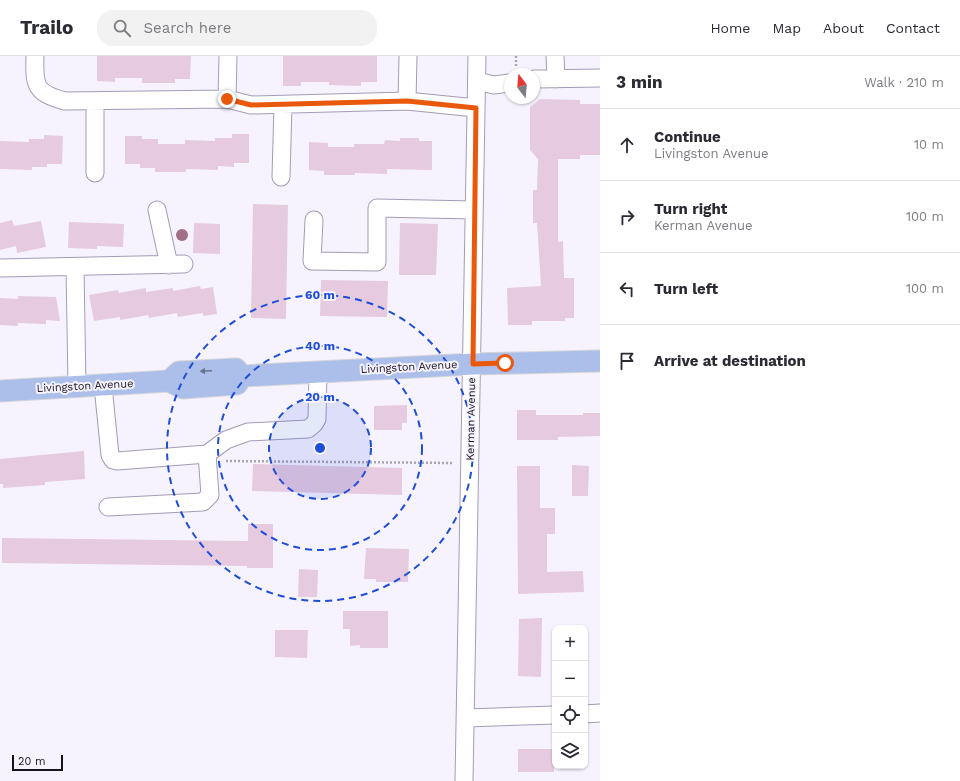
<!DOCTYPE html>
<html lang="en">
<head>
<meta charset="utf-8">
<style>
	:root { --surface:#fff; --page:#f2f2f3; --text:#2b2b33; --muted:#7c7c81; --line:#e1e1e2 }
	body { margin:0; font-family:"Work Sans",sans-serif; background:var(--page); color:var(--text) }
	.controls { position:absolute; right:12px; bottom:12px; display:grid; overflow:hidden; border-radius:8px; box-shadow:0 1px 3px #0004 }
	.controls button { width:36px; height:36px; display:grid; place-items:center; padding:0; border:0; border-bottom:1px solid var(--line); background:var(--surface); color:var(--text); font:20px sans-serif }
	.compass { position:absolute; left:504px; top:12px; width:36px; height:36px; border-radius:50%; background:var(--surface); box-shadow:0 1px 3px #0004; rotate:344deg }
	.scale { position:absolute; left:12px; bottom:10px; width:51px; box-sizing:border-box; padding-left:4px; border:2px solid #16131d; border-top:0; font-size:11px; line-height:14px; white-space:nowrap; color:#16131d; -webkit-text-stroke:3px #f6f3ff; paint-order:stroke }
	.stop { position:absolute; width:12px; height:12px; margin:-9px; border:3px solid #ea580c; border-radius:50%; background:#fff }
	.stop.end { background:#ea580c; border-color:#fff; box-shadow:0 1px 4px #0008 }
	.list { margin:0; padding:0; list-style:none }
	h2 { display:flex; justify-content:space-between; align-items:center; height:52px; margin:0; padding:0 16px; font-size:17px }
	h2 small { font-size:13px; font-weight:400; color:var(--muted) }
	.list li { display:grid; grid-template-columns:26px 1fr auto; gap:12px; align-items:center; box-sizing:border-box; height:72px; padding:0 16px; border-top:1px solid var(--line) }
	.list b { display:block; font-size:15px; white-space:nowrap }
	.list p { margin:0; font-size:13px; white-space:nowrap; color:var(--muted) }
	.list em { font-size:13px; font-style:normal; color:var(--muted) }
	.icon { flex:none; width:22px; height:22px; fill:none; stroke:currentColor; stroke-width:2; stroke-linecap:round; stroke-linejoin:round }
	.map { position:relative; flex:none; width:600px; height:725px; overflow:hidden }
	header { display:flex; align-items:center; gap:24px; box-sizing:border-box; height:56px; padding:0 20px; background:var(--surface); border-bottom:1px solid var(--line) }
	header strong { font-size:19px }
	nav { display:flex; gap:22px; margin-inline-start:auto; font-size:14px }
	.search { width:280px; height:36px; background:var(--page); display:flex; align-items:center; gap:10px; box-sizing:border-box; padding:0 14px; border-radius:16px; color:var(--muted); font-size:15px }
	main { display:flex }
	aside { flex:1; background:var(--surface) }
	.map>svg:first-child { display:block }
</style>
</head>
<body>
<header>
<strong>Trailo</strong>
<div class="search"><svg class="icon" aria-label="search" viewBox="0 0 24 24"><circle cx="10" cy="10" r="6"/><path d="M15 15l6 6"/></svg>Search here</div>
<nav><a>Home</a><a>Map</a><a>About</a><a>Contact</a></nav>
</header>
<main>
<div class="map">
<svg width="600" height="725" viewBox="0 0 600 725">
	<rect width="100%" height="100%" fill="#f6f3ff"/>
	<path fill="#e6cadf" d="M 97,0 L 191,0 L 190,23 L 175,23 L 175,27 L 142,27 L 142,22 L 115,22 L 115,26 L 97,25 Z
		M 283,0 L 377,0 L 377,26 L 361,26 L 361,30 L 329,29 L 329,26 L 301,26 L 301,30 L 283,30 Z
		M 540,43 L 580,44 L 580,48 L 600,48 L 600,99 L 580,99 L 580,103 L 558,103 L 558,186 L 563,185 L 564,222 L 574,222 L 574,262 L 565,262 L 565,265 L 532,265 L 532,269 L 508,269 L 507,232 L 541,230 L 537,167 L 533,167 L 533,134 L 537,134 L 538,103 L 530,94 L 530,51 Z
		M 232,78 L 249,78 L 249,107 L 234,107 L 234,111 L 218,110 L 218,114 L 186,113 L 186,116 L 155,116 L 155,112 L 140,112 L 140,108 L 125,108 L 125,80 L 142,80 L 142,83 L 158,83 L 158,88 L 185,88 L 185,84 L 215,85 L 215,82 L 232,82 Z
		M 44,79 L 63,80 L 62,108 L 47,108 L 47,111 L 32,111 L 32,114 L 0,113 L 0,85 L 29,86 L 29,83 L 44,83 Z
		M 400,82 L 419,82 L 419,85 L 432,85 L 432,114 L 387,113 L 387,118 L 355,117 L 355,119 L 324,119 L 324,115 L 309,114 L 309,86 L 328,87 L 328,91 L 354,91 L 354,88 L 384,88 L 385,84 L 400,85 Z
		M 253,148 L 288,149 L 286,263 L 251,262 Z
		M 12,164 L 14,170 L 41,165 L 46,191 L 17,197 L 16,190 L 0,194 L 0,167 Z
		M 69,166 L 124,168 L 123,191 L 97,190 L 97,193 L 68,192 Z
		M 194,167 L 220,168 L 220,198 L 193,197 Z
		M 400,167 L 438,168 L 436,219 L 399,219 Z
		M 321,224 L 388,225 L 387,261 L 320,260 Z
		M 200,230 L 201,233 L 213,231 L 217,258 L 203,260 L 203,257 L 178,261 L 177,257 L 149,262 L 148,259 L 120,264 L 120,261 L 94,265 L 89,239 L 118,234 L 119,237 L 146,232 L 146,236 L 173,232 L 173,235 Z
		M 18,240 L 56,241 L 60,265 L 46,264 L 46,268 L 18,267 L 18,270 L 0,269 L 0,242 L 18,243 Z
		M 407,349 L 407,367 L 402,367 L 402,374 L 374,374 L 374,350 Z
		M 517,354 L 536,354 L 536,359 L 583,359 L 583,357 L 600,357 L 600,380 L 558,381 L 558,384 L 517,384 Z
		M 84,395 L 85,423 L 45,426 L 45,429 L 3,432 L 3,428 L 0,428 L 0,403 Z
		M 253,408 L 402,412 L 402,439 L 252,435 Z
		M 572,409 L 589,410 L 588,440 L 572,440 Z
		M 517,410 L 540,410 L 540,452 L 555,452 L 555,478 L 547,478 L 547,516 L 583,515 L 584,536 L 518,538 Z
		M 248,468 L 273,468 L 273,512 L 247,512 L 247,510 L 2,507 L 2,482 L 248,485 Z
		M 366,492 L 409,493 L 408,526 L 376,526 L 376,523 L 364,523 Z
		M 299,513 L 318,514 L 317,541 L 298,541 Z
		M 343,555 L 388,555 L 388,592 L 360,592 L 360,589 L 350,590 L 350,573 L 343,573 Z
		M 542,562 L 541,621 L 518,620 L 519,563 Z
		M 275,574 L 308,574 L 307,602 L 275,601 Z
		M 518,693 L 554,693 L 554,716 L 518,716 Z"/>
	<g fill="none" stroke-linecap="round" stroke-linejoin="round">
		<g stroke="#a49bb7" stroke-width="19">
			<path id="minor" d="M 35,0 C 34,30 35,37 65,45 L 227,43 L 251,49 L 407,45 L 476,52
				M 555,0 L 556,23
				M 534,23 L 600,22
				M 477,25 L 494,29 L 510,27
				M 227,43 L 228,0
				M 407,45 L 408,0
				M 95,117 L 95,45
				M 281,121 L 283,49
				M 157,154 L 169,209
				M 314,164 L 312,205 L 377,206 L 377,152 L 474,154
				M 75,211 L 77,331
				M 0,212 L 184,208
				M 103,330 L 110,399 L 113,404 L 117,405 L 207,398 L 226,384 L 248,376 L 308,373 L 314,368 L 317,363 L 318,315
				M 108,451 L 203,446 L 210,439 L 207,398
				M 585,658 L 600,657
				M 465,662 L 555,659
				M 464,725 L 477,0"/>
		</g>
		<g stroke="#d5d5d6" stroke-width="23">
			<path id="major" d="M 242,320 L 473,308 L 600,305
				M 169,325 L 179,316 L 236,313 L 242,320
				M 0,335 L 169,325 L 183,332 L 237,328 L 242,320"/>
		</g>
		<path stroke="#a9a6b1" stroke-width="2.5" stroke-dasharray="2 2" stroke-linecap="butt" d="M 516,0 L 516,12
			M 226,405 L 453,407"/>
		<use href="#minor" stroke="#fff" stroke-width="17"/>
		<use href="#major" stroke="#acbfeb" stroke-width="21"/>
	</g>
	<circle fill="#a26f87" cx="182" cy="179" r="6"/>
	<defs><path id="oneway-solid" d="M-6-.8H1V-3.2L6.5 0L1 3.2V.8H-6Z"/></defs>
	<use fill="#68728e" href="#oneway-solid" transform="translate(206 315) rotate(177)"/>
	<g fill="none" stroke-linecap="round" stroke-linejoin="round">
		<path stroke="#ea580c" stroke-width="5" d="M 227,43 L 251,49 L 407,45 L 476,52 L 473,308 L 505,307"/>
	</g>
	<circle cx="320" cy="392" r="51" fill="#1d4ed8" fill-opacity=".12"/>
	<g fill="none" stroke="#1d4ed8" stroke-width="2" stroke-dasharray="7 5">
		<circle cx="320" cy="392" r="51"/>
		<circle cx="320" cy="392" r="102"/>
		<circle cx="320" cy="392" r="153"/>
	</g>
	<g text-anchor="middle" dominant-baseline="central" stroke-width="4" stroke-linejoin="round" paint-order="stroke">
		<g font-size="11" fill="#16131d" stroke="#f6f3ff">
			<text transform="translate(409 311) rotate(-3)">Livingston Avenue</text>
			<text transform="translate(85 330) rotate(-3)">Livingston Avenue</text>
			<text transform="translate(471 363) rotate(-89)">Kerman Avenue</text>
		</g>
	</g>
	<circle cx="320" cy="392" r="6" fill="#1d4ed8" stroke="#f6f3ff" stroke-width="2"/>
	<g font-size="12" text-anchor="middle" font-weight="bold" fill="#1d4ed8" stroke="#f6f3ff" stroke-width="4" stroke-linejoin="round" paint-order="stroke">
		<text x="320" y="243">60 m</text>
		<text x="320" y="294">40 m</text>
		<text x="320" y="345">20 m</text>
	</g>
</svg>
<div class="controls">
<button>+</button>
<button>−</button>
<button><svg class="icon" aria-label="locate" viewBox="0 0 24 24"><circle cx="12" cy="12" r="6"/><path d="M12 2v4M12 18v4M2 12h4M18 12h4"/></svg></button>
<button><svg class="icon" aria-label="layers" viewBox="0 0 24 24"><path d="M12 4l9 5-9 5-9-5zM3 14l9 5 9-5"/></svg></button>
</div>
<svg class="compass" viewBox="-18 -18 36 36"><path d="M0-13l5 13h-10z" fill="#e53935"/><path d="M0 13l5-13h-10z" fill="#7c7c81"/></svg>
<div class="scale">20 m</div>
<div class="stop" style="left:505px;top:307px"></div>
<div class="stop end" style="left:227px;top:43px"></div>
</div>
<aside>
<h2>3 min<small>Walk · 210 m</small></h2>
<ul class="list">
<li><svg class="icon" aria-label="ahead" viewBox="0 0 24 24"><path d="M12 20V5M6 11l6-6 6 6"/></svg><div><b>Continue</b><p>Livingston Avenue</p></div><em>10 m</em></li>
<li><svg class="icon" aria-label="right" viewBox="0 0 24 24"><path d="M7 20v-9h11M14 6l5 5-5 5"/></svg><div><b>Turn right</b><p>Kerman Avenue</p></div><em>100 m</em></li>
<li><svg class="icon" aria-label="left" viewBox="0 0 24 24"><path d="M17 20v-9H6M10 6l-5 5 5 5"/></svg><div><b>Turn left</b></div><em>100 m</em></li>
<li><svg class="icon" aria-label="arrive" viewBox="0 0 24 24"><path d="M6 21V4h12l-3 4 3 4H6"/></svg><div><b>Arrive at destination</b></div></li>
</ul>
</aside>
</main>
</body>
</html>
